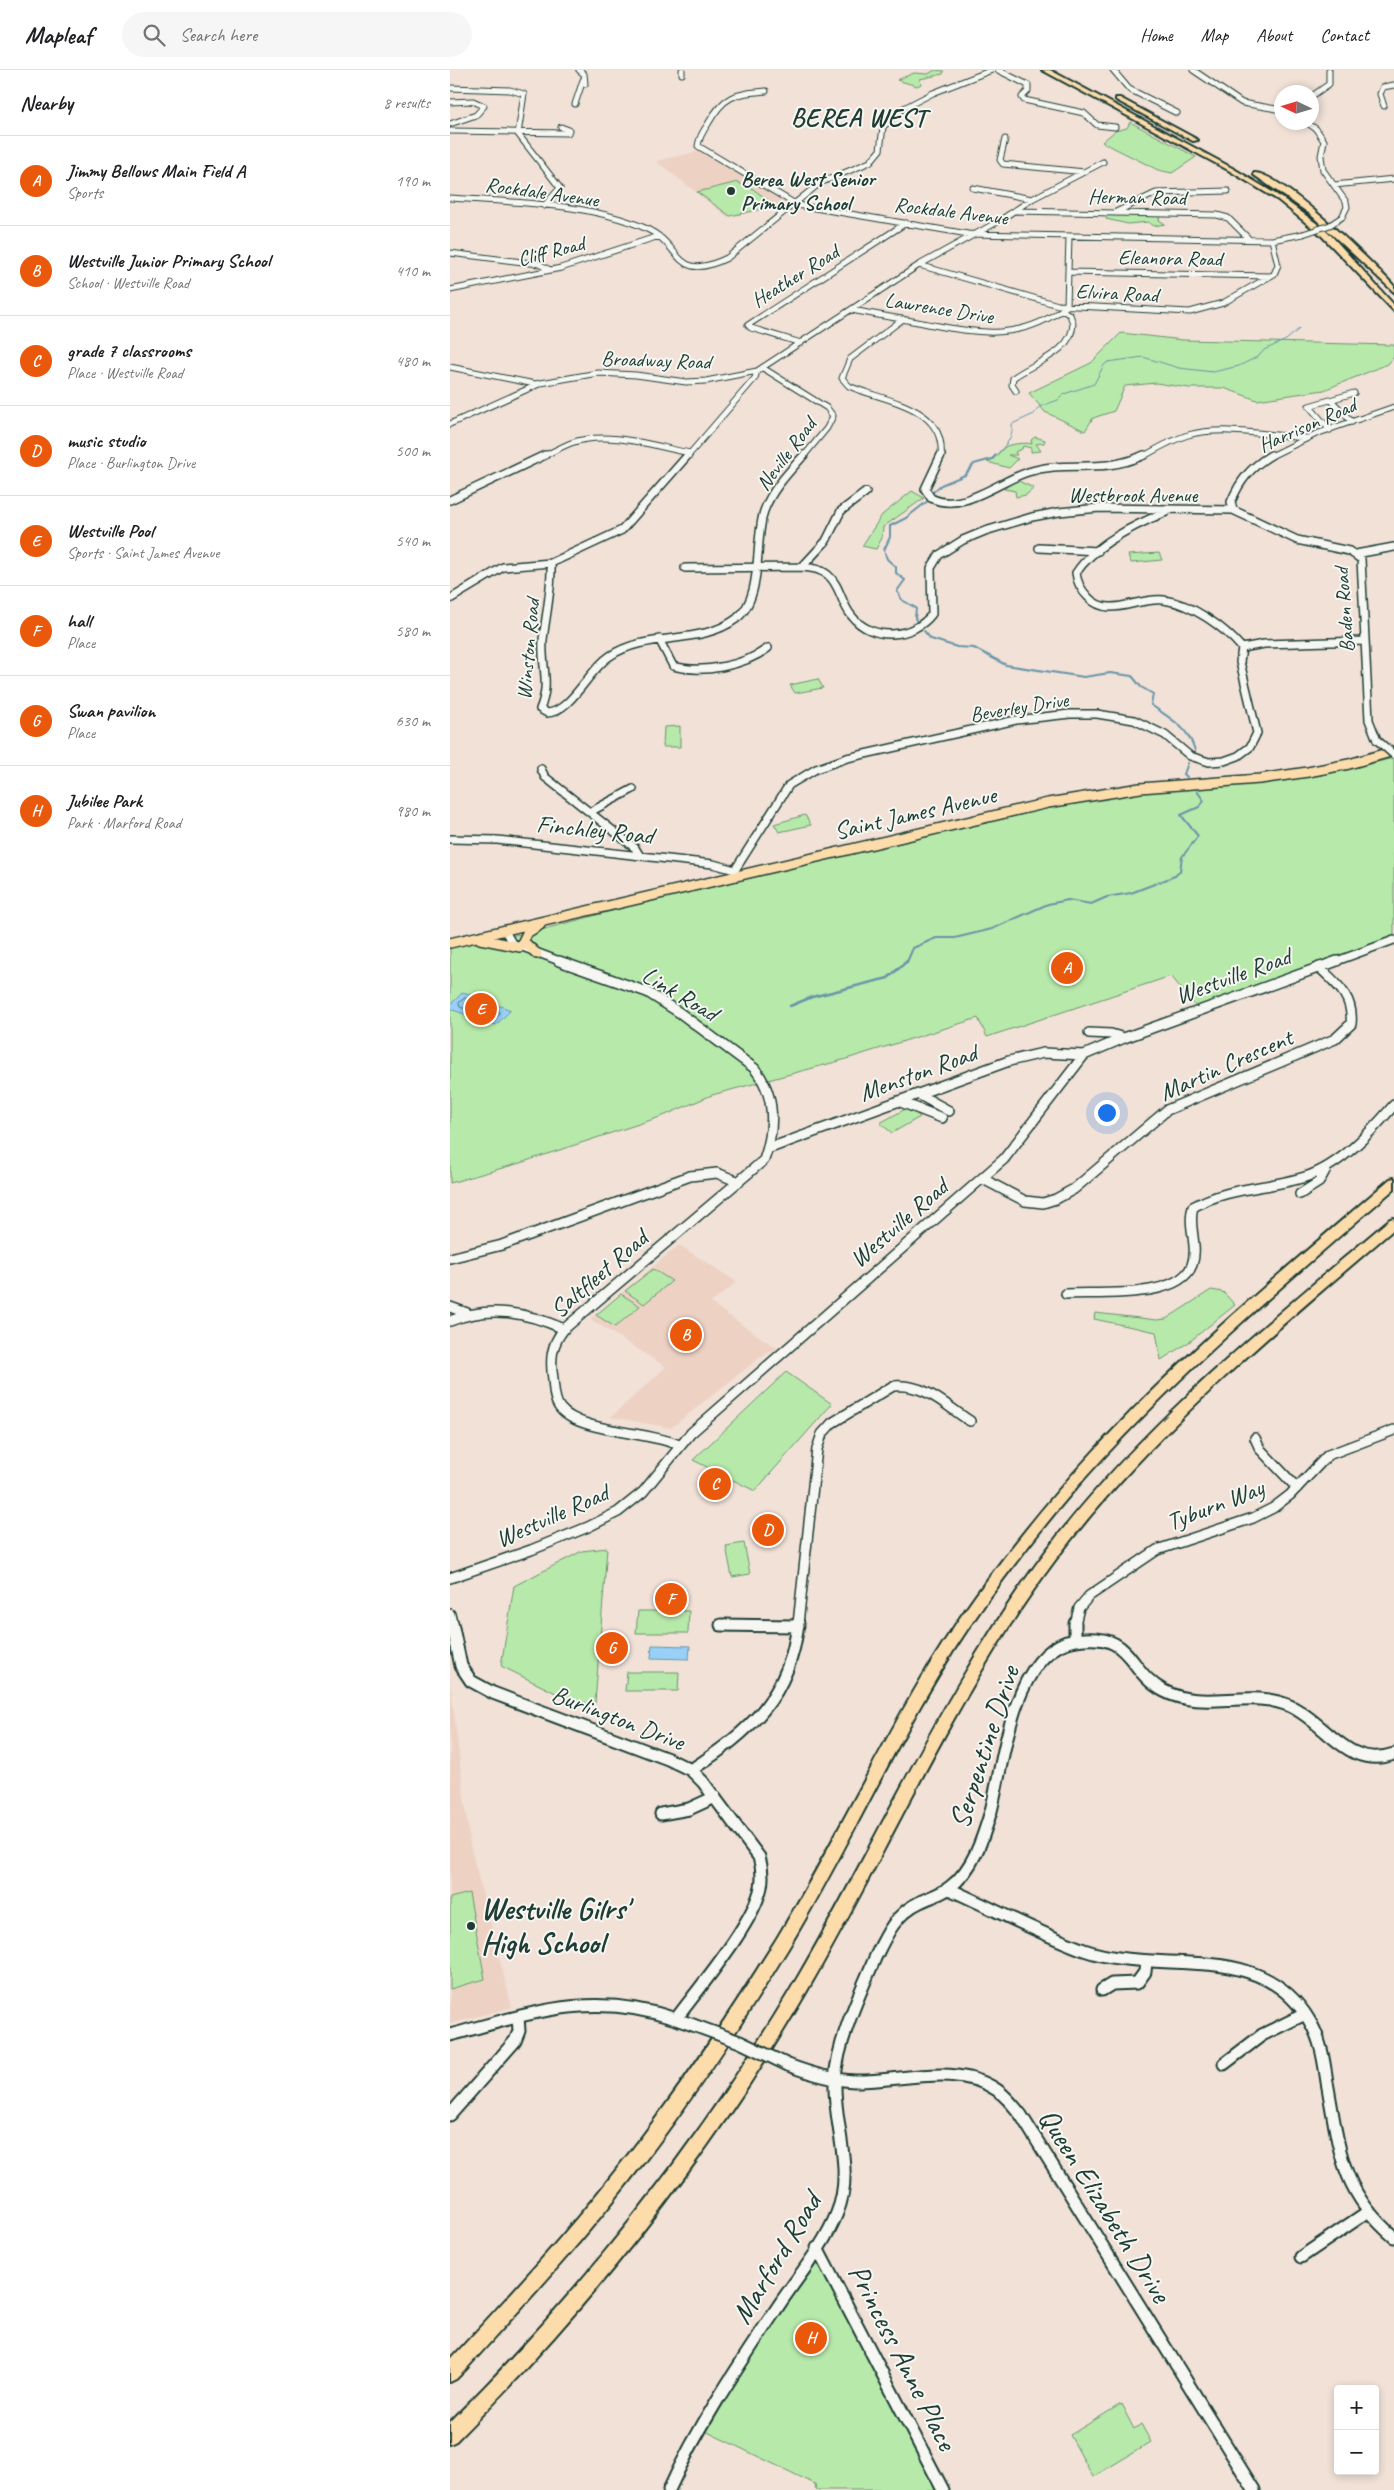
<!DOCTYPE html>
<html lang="en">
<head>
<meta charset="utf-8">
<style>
	:root { --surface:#fff; --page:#f6f6f6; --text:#202124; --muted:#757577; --line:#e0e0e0; --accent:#ea580c }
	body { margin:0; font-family:Caveat,sans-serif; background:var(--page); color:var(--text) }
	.controls { position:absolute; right:15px; bottom:15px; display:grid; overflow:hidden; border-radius:5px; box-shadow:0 2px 8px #0003 }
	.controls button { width:45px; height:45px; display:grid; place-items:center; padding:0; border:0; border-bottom:1px solid var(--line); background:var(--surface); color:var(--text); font:25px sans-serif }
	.compass { position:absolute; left:824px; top:15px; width:45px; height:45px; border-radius:50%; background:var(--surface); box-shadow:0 2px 8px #0003; rotate:274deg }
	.you { position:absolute; left:656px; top:1042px; width:18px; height:18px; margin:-12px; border:4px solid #fff; border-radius:50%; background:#1a73e8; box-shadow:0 0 0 8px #1a73e833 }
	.badge { display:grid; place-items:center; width:32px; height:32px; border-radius:50%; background:var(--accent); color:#fff; font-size:16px; font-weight:700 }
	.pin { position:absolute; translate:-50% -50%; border:2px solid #fff; box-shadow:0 1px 5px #0006 }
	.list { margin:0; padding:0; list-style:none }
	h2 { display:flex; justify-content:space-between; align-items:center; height:65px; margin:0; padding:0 20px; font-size:21px }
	h2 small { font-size:16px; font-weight:400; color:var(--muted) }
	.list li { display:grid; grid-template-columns:32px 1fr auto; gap:15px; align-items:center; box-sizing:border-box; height:90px; padding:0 20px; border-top:1px solid var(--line) }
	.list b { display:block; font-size:19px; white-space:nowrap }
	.list p { margin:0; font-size:16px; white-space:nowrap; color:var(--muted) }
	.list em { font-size:16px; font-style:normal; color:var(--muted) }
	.icon { flex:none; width:28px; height:28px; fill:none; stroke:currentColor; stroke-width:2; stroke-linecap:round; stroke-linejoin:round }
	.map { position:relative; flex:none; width:944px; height:2420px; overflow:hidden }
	header { display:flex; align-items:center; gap:30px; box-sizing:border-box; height:70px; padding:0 25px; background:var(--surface); border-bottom:1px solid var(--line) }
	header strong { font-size:24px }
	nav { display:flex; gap:28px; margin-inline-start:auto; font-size:18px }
	.search { width:350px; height:45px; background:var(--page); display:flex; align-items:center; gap:12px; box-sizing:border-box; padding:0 18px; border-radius:28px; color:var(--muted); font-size:19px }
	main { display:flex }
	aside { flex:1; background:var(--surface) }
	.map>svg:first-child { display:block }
</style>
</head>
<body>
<header>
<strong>Mapleaf</strong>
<div class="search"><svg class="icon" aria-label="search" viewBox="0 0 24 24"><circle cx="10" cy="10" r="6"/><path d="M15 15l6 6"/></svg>Search here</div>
<nav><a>Home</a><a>Map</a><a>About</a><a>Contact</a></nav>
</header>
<main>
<aside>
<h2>Nearby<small>8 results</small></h2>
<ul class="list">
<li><span class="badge">A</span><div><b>Jimmy Bellows Main Field A</b><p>Sports</p></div><em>190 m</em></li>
<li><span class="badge">B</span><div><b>Westville Junior Primary School</b><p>School · Westville Road</p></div><em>410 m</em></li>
<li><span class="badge">C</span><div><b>grade 7 classrooms</b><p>Place · Westville Road</p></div><em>480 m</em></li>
<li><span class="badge">D</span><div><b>music studio</b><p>Place · Burlington Drive</p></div><em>500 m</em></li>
<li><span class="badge">E</span><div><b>Westville Pool</b><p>Sports · Saint James Avenue</p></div><em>540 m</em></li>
<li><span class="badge">F</span><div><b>hall</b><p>Place</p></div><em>580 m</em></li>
<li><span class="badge">G</span><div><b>Swan pavilion</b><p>Place</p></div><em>630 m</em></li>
<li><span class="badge">H</span><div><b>Jubilee Park</b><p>Park · Marford Road</p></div><em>980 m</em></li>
</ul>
</aside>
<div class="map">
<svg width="944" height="2420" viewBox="0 0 944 2420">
	<rect width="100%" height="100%" fill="#f1e1d7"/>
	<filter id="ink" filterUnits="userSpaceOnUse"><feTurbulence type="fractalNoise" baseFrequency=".02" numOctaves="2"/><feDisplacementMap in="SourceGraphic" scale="10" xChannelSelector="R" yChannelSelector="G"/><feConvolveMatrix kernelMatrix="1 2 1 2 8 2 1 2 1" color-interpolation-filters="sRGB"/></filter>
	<g filter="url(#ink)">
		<path fill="#edd2c4" d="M 250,81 L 338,133 L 321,141 L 308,141 L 278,147 L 206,91 Z
			M 229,1175 L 287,1212 L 261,1233 L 329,1280 L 318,1281 L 221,1358 L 161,1347 L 216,1297 L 140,1249 Z
			M 0,1610 L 20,1775 L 62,1937 L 0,1954 Z"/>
		<path fill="#b7e9aa" stroke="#6b936f" d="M 485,0 L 494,1 L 493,4 L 470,9 L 471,14 L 467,16 L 447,10 L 464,3 L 478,4 Z
			M 680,52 L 746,87 L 722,103 L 708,100 L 652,72 L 665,61 L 677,58 Z
			M 288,112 L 295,117 L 299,116 L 326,136 L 280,146 L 247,122 Z
			M 692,144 L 710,145 L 709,150 L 715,154 L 704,156 L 698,152 L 678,154 L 656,149 L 656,145 Z
			M 671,263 L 733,270 L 944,275 L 944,287 L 938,294 L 874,320 L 807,330 L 774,318 L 739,318 L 706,313 L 675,316 L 664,341 L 643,348 L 635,361 L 595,342 L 579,323 L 641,293 Z
			M 585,367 L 595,370 L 594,373 L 586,374 L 591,381 L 581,382 L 581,378 L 573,376 L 572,379 L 565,382 L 567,385 L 558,385 L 568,389 L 559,398 L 537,392 C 544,391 549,382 555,377 C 559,374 577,372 582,374 L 581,370 Z
			M 566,410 L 584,418 L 576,425 L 566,427 L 565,421 L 554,419 Z
			M 462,421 L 474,428 L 433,457 L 432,468 L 426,479 L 412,476 L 432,445 Z
			M 709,483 L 712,490 L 681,493 L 678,485 Z
			M 368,609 L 373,618 L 345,623 L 340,615 Z
			M 230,656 L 230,677 L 213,677 L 214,657 Z
			M 944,688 L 944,869 L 748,939 L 721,906 L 537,967 L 528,948 L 393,990 L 262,1025 L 213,1046 L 70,1093 L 0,1113 L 0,876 L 83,862 L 173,838 L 629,731 L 705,721 L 787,715 L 873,705 Z
			M 355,745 L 361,755 L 329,762 L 324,754 Z
			M 459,1037 L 470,1047 L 442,1063 L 430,1053 Z
			M 203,1199 L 222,1211 L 194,1234 L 175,1221 Z
			M 761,1220 L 773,1222 L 785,1235 L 739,1272 L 711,1290 L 706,1262 L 644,1249 L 645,1243 L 707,1250 L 716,1249 Z
			M 171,1224 L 190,1236 L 165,1257 L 146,1245 Z
			M 336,1302 L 382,1334 L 305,1421 L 243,1390 Z
			M 294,1473 L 300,1504 L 282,1507 L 276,1476 Z
			M 157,1478 L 145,1633 L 126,1633 L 51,1596 L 64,1516 L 132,1481 Z
			M 188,1541 L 239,1541 L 238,1563 L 186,1563 Z
			M 177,1602 L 229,1602 L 228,1621 L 175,1621 Z
			M 19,1823 L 35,1909 L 0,1919 L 0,1828 Z
			M 367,2178 L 492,2420 L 366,2420 L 365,2414 L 249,2358 Z
			M 671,2334 L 684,2359 L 691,2354 L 701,2372 L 643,2407 L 620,2365 Z"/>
		<path fill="#98d0f7" stroke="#6895a9" d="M 13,922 L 61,940 L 46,955 L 0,939 L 0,935 Z
			M 202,1575 L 240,1576 L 239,1589 L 201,1588 Z"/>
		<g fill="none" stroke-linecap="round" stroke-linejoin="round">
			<path stroke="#4f7882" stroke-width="1" d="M 15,928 L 49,941 L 50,944 L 43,949 L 10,937 L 9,933 Z"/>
			<path stroke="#6895a9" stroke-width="1" d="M 544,387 C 554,377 564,368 562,354 L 584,344 L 589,337 L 608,330 L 614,324 L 644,314 L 654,295 L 658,292 L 693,287 L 729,298 L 763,302 L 789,296 L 809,286 L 814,280 L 836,270 L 849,259"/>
			<path stroke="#6895a9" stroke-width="2" d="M 482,423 L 491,415 L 515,405 L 524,394 L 542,389 L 546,385
				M 468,554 L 465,548 L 466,538 L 452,530 L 447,521 L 455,510 L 446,503 L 446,497 L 437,489 L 434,480 L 440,467 L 440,456 L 456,448 L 479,430
				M 474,561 L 481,569 L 507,577 L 524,578 L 556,595 L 634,607 L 660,603 L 682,606 L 691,617 L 703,624 L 701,635 C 722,650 742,659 746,686
				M 737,707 L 734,704 L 738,693
				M 457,892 L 463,878 L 486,868 L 505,868 L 542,859 L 598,834 L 618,830 L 641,834 L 657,827 L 681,823 L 725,806 L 730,801 L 732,787 L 748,766 L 731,745 L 749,737 L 754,731 L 747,721"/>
			<path stroke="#6895a9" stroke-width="2.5" d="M 340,936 L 362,927 L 438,908 L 457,891"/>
			<g stroke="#1f3d34" stroke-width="7">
				<path id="minor-far3" d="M 129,0 L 134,4 L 135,14
					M 232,0 L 232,4
					M 548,0 L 578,15 L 578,21 L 572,27 L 574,30 L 634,43 L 647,55 L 665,57
					M 663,0 L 679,19 L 727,43
					M 743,0 L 792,33 L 832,40
					M 0,18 L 60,20 L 74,24 L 68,64 L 110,118 L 94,136
					M 316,21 C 284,24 274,25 258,54 C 253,61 249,68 248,76 L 347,135 L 518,164 L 822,170 L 853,164
					M 862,26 L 879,14 L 879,0
					M 0,32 L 23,31 L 34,36 L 26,45 L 0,54
					M 125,34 L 133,10
					M 934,36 L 930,24 L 933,17 L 944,15
					M 856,52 L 866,59 L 874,71 L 871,86 L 873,100 L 896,132 L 897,137 L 892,147
					M 0,61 L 118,63 L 119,60 L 111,57
					M 555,69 L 550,90 L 553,94 L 635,102
					M 884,115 L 944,109
					M 523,118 L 582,129
					M 0,128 C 62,132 138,133 195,158 C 234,175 223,214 277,188 L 370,113 L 420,92 L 430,80 L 433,57 L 452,39 L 483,23 L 542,0
					M 565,141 L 767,145 L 778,148 L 799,169
					M 666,142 L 706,123 L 778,121
					M 0,183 L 89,194 L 100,200
					M 469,195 L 608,235 L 740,242 L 773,233 L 824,204 L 828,195 L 822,170
					M 618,202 L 820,206
					M 0,220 L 111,198 L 209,166
					M 402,240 C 427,245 453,249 478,254 C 530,264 572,271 617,236 L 619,167
					M 453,249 L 400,289 L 392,308 L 399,316 C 435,332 496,335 491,387
					M 351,273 L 301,258 L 298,255 L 456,153
					M 0,297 L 85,314 L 148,303 L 186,305 L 236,312 L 256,311 L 307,301 L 469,195 L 549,151 L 582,129 L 653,92
					M 313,298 L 377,338 L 383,346 L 377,358 L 353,387
					M 566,321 L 562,315 L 563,308 C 582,293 623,283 623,253 L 620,245 L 612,240
					M 881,330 L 902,352
					M 0,354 L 89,314
					M 880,360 L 859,336 L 904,323
					M 92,387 C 102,382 111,377 121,373 C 158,360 203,376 240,383
					M 237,387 L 305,308 L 307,301
					M 692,387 C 707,379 721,370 738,365 C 775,355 820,366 858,368
					M 819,387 L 866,364 L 944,337"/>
			</g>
			<g stroke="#1f3d34" stroke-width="10">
				<path id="minor-far2" d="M 491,385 L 475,419 L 481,428 C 512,444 549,411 578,402 C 617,389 651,405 694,385
					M 0,430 L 95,385
					M 783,440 L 781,432 C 790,410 801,397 821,385
					M 716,442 C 684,455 645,474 626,503 C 627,512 631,520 638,527 C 659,550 688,526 714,530 C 742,534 774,557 792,578
					M 589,478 L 648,481
					M 906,484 L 944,477
					M 101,493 C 102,519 96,544 93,570 C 91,596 101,613 90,639 L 97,643 C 121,642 139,599 160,586 C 197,561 250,576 286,549 C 314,528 304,471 314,441 C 322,419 339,402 354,385
					M 101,493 L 172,460 L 238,385
					M 352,497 L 376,471 L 391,441 L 416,422
					M 235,498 L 352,497 C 361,498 371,499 378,505 C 390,515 391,533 401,545 C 421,572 463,569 482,544 L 481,498 L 489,485 L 513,470 L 535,461 L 582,447 L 609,442 L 649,438 L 783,440 L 847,470 L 899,481 L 911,489 L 919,650 L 927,670
					M 0,529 L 53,497 L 101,493
					M 209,569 L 223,596 C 252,604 294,596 318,578
					M 792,578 L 814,574 L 914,571
					M 91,699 L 95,707 L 185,778 L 190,786
					M 140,742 L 183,719
					M 0,769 L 47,770 L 263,794 L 285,800
					M 285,806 L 285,800 L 339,715 L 366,699 L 397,688 L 566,650 L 620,644 L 647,644 L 684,650 L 715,665 L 740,686 L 759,692 L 774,691 L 788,686 L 800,677 L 807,663 L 790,592 L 792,578
					M 55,861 L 62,873 L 112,892
					M 884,892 L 944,870"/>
			</g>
			<g stroke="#1f3d34" stroke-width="12">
				<path id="minor-far1" d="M 109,891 L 197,922 L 230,943 L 304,998 C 326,1024 325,1059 314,1090 L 114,1259 C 101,1275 100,1290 103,1309 C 104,1318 104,1331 110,1338 C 129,1363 199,1361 229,1375
					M 639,963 L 661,964 L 674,968
					M 468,1024 L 499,1041
					M 448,1031 L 492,1048
					M 320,1078 L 559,991 L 593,983 L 634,985
					M 533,1109 L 575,1131 L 593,1133 L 606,1129 L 624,1119 L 717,1040 L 885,969 L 901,954 C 904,927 887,914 869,897
					M 850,1124 L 869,1112 L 877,1097
					M 0,1188 L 52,1175 L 240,1106 L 267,1103 L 289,1112
					M 616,1224 C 647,1222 729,1230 742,1195 C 749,1176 737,1156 743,1137 C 778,1117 817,1119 855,1107 C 890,1096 921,1062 944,1035
					M 0,1237 L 17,1243
					M 0,1251 C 40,1235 76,1242 114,1259
					M 805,1368 L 810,1379 L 847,1418
					M 0,1508 L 81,1480 L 138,1457 L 168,1442 L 193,1422 L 241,1363 L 554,1089 L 634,985 L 674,968 L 887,891
					M 0,1544 L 2,1554
					M 348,1554 L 367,1379 L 372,1364 L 382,1353 L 443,1316 C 475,1313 495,1335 520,1351
					M 625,1554 L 629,1538 L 639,1526 L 707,1480 L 803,1448 L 823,1438 L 840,1425 L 878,1385 L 944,1360"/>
			</g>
			<g stroke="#1f3d34" stroke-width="15">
				<path id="minor" d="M 2,1553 L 11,1596 L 21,1611 L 43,1623 L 218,1689 L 241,1700 L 253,1712 L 309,1787 C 312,1797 313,1807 311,1817 C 304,1853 249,1918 226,1949 L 243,1955
					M 625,1553 L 625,1569
					M 271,1555 L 348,1556
					M 241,1700 C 300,1661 340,1627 348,1553
					M 211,1744 L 239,1739 L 265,1727
					M 499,1819 C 544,1839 588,1863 634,1880 C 710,1907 809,1867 859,1950 C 871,1969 874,1991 877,2012 C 889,2077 890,2121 944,2167
					M 652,1920 L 662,1914 L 687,1913 L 695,1902 L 696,1891
					M 0,1965 C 82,1943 142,1920 226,1949
					M 774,1994 L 812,1965 L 855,1944
					M 338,1995 C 359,2003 382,2010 405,2011 C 450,2012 506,1992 547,2020 C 557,2027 564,2036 571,2045 L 804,2420
					M 0,2045 L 65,1971 L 69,1961 L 68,1947
					M 367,2178 L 493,2420
					M 851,2187 L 919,2141
					M 219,2420 C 249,2354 289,2295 329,2235 C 349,2205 374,2176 387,2143 C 405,2099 383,2055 385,2010 C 387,1972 410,1923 425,1888 C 436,1865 446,1843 470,1832 C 480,1827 492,1824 500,1817 C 523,1800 533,1768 541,1741 C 554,1691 563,1579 626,1570 C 684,1561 676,1601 714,1621 C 753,1642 800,1618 840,1636 C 877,1653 897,1700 944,1684"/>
			</g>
			<g stroke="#1f3d34" stroke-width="12">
				<path id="major" d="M 30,869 L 70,877
					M 0,873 L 598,733 L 690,718 L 810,709 L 858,702 L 899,694 L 944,681
					M 87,884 L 73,871 L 77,863 L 90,855"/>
			</g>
			<g stroke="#1f3d34" stroke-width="4">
				<path id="highway" d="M 592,0 L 600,0 L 784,99 L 832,128 L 877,161 L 944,235 L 944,241 L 871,165 L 828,130 L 780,101 Z
					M 666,28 L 670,28 L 748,70 L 743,71 L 666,30 Z
					M 804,103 C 829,101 924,194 944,216 L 944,222 L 860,144 L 804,105 Z
					M 944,1108 L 944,1119 C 845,1205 744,1290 654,1387 C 611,1433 572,1483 535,1534 C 458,1641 407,1764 339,1877 C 289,1959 236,2040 176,2115 C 127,2178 71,2238 17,2298 L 6,2309 L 0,2312 L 0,2290 C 57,2228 115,2166 166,2100 C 225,2027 277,1948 327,1868 C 396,1755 448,1632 526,1525 C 562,1476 600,1428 642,1383 C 733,1283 838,1197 940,1109 Z
					M 944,1148 L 944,1159 C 825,1261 701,1363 606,1489 C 503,1626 437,1786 350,1933 C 256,2092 137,2240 6,2371 L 0,2374 L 0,2352 C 128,2225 246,2077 339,1922 C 426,1776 493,1618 596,1481 C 692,1354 819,1252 940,1149 Z"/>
			</g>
			<use href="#minor-far3" stroke="#f6f6f2" stroke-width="5"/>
			<use href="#minor-far2" stroke="#f6f6f2" stroke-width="7"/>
			<use href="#minor-far1" stroke="#f6f6f2" stroke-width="9"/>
			<use href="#minor" stroke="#f6f6f2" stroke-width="11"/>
			<use href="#major" stroke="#fddcac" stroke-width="9"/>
			<use href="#highway" fill="#fddcac" fill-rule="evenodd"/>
			<g stroke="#1f3d34" stroke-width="7" stroke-linecap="butt">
				<path id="minor-bridge-far2" d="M 853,164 L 880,155 L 892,147"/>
			</g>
			<g stroke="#1f3d34" stroke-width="10" stroke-linecap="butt">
				<path id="minor-bridge-far1" d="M 927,670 L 944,685"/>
			</g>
			<g stroke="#1f3d34" stroke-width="15" stroke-linecap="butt">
				<path id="minor-bridge" d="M 243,1955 L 290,1972 L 338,1995"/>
			</g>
			<use href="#minor-bridge-far2" stroke="#f6f6f2" stroke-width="5"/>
			<use href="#minor-bridge-far1" stroke="#f6f6f2" stroke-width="7"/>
			<use href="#minor-bridge" stroke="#f6f6f2" stroke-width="11"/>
		</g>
	</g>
	<g fill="#1f3d34" stroke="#f6f6f2" stroke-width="2">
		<circle cx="281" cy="121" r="5"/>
		<circle cx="21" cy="1856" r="5"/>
	</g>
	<g text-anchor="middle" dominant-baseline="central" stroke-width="4" stroke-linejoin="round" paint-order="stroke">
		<g font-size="21" font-weight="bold" fill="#1f3d34" stroke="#f6f6f2" text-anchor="start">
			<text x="291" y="109">Berea West Senior<tspan x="291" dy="24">Primary School</tspan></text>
		</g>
		<g font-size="21" fill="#1f3d34" stroke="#f6f6f2">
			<text transform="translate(92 122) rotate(8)">Rockdale Avenue</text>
			<text transform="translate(687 127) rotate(1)">Herman Road</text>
			<text transform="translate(501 141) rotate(7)">Rockdale Avenue</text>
			<text transform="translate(101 181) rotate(-14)">Cliff Road</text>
			<text transform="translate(720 188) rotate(1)">Eleanora Road</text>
			<text transform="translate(345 206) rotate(-32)">Heather Road</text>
			<text transform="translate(667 223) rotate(3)">Elvira Road</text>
			<text transform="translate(489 238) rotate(9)">Lawrence Drive</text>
			<text transform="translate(206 290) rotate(2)">Broadway Road</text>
			<text transform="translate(857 355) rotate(-24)">Harrison Road</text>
			<text transform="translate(336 384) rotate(-53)">Neville Road</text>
			<text x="683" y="425">Westbrook Avenue</text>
			<text transform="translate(894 540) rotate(-94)">Baden Road</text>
			<text transform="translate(78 579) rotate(-85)">Winston Road</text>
			<text transform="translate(569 637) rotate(-9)">Beverley Drive</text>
		</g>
		<g font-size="25" font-weight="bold" letter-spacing="1" fill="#1f3d34" stroke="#f6f6f2">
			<text x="409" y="48">BEREA WEST</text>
		</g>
		<g font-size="25" fill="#1f3d34" stroke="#f6f6f2">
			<text transform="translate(465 743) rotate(-13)">Saint James Avenue</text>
			<text transform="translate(145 760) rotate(6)">Finchley Road</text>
			<text transform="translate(783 906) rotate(-20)">Westville Road</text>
			<text transform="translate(230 924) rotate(31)">Link Road</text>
			<text transform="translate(776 995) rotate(-24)">Martin Crescent</text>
			<text transform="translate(468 1003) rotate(-20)">Menston Road</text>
			<text transform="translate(449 1153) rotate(-41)">Westville Road</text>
			<text transform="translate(149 1204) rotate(-41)">Saltfleet Road</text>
			<text transform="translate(765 1435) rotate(-21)">Tyburn Way</text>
			<text transform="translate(102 1446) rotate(-24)">Westville Road</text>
			<text transform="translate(168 1648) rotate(21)">Burlington Drive</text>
		</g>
		<g font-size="30" fill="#1f3d34" stroke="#f6f6f2">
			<text transform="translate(534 1677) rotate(-72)">Serpentine Drive</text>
			<text transform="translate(655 2135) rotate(58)">Queen Elizabeth Drive</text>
			<text transform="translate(326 2188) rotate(-59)">Marford Road</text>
			<text transform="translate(453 2287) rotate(63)">Princess Anne Place</text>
		</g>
		<g font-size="30" font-weight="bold" fill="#1f3d34" stroke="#f6f6f2" text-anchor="start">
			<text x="31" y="1839">Westville Gilrs'<tspan x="31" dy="34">High School</tspan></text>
		</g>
	</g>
</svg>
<div class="controls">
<button>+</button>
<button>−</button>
</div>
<svg class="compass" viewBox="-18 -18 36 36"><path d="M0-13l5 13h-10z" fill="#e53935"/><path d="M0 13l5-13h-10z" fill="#757577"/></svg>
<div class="you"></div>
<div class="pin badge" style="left:617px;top:898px">A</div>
<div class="pin badge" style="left:236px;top:1265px">B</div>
<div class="pin badge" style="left:265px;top:1414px">C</div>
<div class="pin badge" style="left:318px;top:1460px">D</div>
<div class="pin badge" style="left:31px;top:939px">E</div>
<div class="pin badge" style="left:221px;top:1529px">F</div>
<div class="pin badge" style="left:162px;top:1578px">G</div>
<div class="pin badge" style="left:361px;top:2268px">H</div>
</div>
</main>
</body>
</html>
